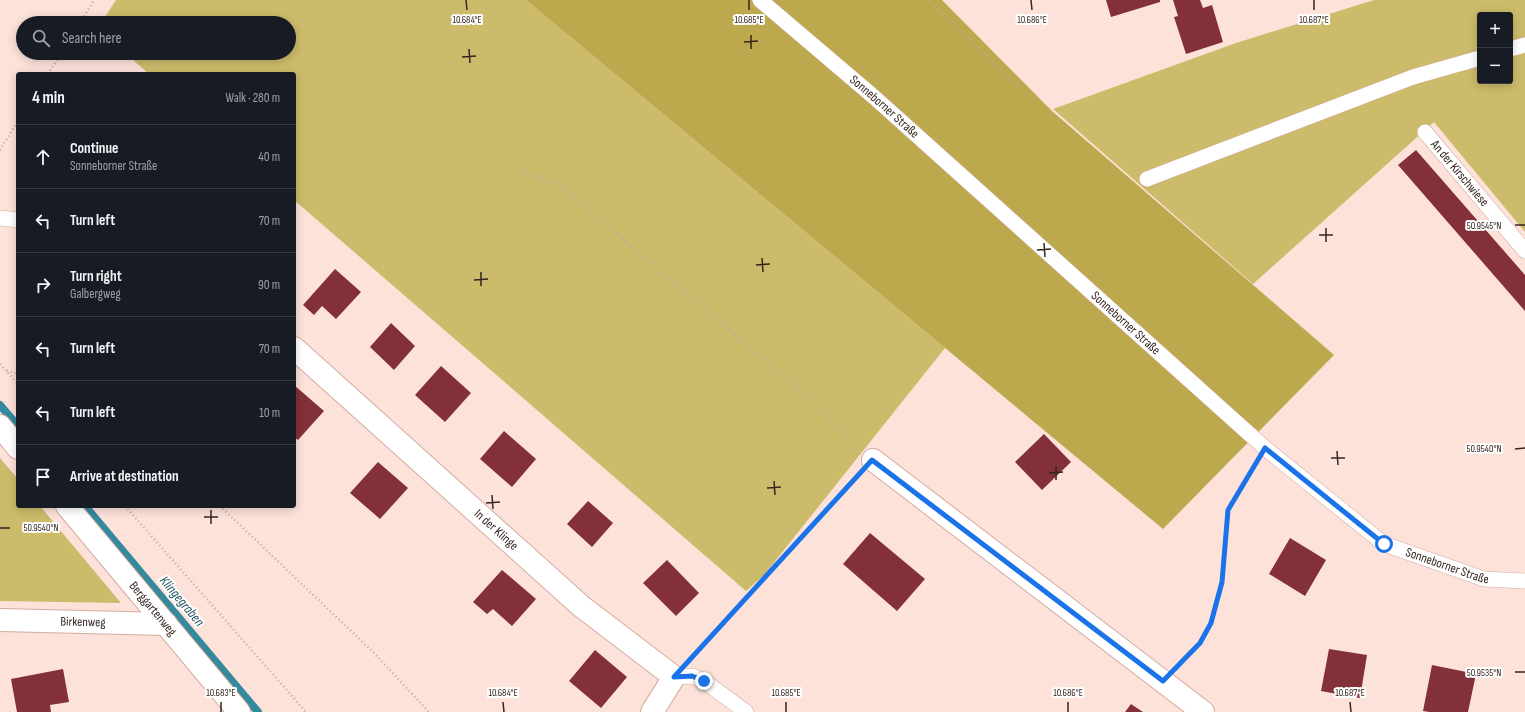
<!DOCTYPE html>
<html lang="en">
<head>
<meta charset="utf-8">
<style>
	:root { --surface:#171b24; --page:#242831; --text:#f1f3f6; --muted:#9ea1a6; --line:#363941 }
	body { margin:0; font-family:"Sofia Sans Condensed",sans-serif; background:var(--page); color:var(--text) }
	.controls { position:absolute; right:12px; top:12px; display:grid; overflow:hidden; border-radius:4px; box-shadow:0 2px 10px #0003 }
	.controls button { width:36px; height:36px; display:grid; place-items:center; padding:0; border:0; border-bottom:1px solid var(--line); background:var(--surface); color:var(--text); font:20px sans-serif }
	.stop { position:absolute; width:12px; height:12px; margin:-9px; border:3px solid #1a73e8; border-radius:50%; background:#fff }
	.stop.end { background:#1a73e8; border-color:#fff; box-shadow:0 1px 4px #0008 }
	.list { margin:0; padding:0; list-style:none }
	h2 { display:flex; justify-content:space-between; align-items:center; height:52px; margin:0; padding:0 16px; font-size:17px }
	h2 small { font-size:13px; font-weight:400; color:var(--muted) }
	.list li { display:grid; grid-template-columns:26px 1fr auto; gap:12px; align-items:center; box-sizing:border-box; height:64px; padding:0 16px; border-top:1px solid var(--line) }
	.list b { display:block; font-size:15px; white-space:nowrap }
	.list p { margin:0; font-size:13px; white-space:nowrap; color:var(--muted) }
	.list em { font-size:13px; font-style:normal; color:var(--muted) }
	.icon { flex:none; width:22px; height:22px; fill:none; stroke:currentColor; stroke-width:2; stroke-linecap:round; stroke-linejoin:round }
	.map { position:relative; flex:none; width:1525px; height:712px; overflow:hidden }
	.search { position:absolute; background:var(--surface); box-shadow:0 2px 10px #0003; left:16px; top:16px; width:280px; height:44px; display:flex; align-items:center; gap:10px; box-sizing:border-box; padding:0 14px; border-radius:22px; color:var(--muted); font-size:15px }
	.panel { position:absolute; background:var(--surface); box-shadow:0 2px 10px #0003; left:16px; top:72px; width:280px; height:436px; border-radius:4px }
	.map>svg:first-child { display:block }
</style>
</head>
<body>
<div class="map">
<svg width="1525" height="712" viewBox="0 0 1525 712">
	<rect width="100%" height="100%" fill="#fde2da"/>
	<path fill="#ccbb6a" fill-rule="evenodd" d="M 116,0 L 526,0 L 945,348 L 764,575 L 746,591 L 294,200 L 294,74 L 149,74 L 125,53 L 289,53 L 289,23 L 101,23 Z
		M 1374,0 L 1525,0 L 1525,232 L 1434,122 L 1253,284 L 1053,109 L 1236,43 ZM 1480,15 L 1510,15 L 1510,81 L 1480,81 Z
		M 0,458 L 18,479 L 18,506 L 40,506 L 121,603 L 0,601 Z"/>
	<path fill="#bda94d" d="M 526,0 L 942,0 L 1052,111 L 1334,355 L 1163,529 Z"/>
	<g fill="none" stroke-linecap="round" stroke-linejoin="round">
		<path stroke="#34899d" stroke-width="8" d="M 0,405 L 18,426
			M 85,506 L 258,712"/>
	</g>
	<path fill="#833038" d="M 1106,0 L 1160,0 L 1160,2 L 1111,17 Z
		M 1173,0 L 1200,0 L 1203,8 L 1212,5 L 1223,42 L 1186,54 L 1174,17 L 1178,16 Z
		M 1416,150 L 1525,275 L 1525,311 L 1398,165 Z
		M 335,269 L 361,292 L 336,319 L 322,306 L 314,315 L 303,305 Z
		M 391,323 L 415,346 L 394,370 L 370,347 Z
		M 441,366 L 471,393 L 445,422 L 415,395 Z
		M 294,385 L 324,411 L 298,440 L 294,437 Z
		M 504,431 L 536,459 L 512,487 L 480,459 Z
		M 1044,434 L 1071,462 L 1042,490 L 1015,462 Z
		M 378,462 L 408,488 L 380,519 L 350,493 Z
		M 588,501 L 613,523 L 592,547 L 567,524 Z
		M 870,533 L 925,579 L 897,611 L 843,564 Z
		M 1290,538 L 1326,560 L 1305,596 L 1269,574 Z
		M 667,560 L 699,593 L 676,616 L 643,583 Z
		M 502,570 L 536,599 L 512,626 L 493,609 L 487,614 L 473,602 Z
		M 1329,649 L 1367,655 L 1360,698 L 1321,691 Z
		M 595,650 L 627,677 L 601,708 L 569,681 Z
		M 1432,665 L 1476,674 L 1468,712 L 1429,712 L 1423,711 Z
		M 63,669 L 69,702 L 50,705 L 51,712 L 17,712 L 11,679 Z
		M 1131,704 L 1143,712 L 1125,712 Z"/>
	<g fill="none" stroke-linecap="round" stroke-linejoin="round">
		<g stroke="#d5ab9f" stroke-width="16">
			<g id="lane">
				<path id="s1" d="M 760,0 L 874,97 L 1265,448 L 1384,544 L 1484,579 L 1525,581"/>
				<path d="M 1510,49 L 1525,45"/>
				<path id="s2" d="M 1425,132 L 1525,251"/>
				<path d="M 1147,179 L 1413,77 L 1480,58"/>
				<path d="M 0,218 L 18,220"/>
				<path d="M 674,677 L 692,676 L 704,681 L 746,712"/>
			</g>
		</g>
		<g stroke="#d5ab9f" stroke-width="24">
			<g id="street">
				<path id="s3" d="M 294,348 L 581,606 L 674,677 L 652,712"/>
				<path d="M 0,426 L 18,448"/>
				<path d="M 873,460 L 1203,712"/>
				<path id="s4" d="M 67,506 L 239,712"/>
				<path id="s5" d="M 0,620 L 166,624"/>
			</g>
		</g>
		<path stroke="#c0a8a1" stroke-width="2.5" stroke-dasharray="1 3" stroke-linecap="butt" d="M 929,0 L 1019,87
			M 80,23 L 94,0
			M 48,74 L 61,53
			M 0,150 L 18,121
			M 520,170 L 562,187 L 806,395 L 855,443
			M 0,364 L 18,384
			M 7,371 L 18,374
			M 125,506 L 306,712
			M 220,506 L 372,651 L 429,712
			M 694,655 L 856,478
			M 1180,665 L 1200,643 L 1211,623 L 1222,582 L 1228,510 L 1254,467"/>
		<use href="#lane" stroke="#fff" stroke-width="15"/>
		<use href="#street" stroke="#fff" stroke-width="22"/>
	</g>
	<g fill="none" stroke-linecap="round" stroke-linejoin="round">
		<path stroke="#1a73e8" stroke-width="5" d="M 704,681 L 692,676 L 674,677 L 872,460 L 1163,681 L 1200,643 L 1211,623 L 1222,582 L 1228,510 L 1265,448 L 1384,544"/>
	</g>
	<path fill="none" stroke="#352520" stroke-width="1.5" d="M 466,0 L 467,10M 749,0 L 749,10M 1031,0 L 1032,10M 1314,0 L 1314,10M 751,35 L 751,49M 744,42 L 758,41M 469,49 L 470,63M 462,57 L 476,56M 1515,225 L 1525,225M 1326,228 L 1326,242M 1319,235 L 1333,235M 1044,243 L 1045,257M 1037,250 L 1051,249M 762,258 L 763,272M 756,265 L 770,264M 481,272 L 481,286M 474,280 L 488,279M 1515,449 L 1525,448M 1337,451 L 1338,465M 1331,458 L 1345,458M 1056,466 L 1056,480M 1049,473 L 1063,472M 774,481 L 775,495M 767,488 L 781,487M 492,495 L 493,509M 486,503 L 500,502M 211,510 L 211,524M 204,517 L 218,517M 0,528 L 10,528M 1515,672 L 1525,672M 221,702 L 221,712M 503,702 L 504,712M 786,702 L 786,712M 1068,702 L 1068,712M 1350,702 L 1351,712"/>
	<g text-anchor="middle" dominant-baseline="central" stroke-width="4" stroke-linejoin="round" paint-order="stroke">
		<g font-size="13" fill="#352520" stroke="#fff">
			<text stroke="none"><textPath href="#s1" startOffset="164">Sonneborner Straße</textPath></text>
			<text stroke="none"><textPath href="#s2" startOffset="54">An der Kirschwiese</textPath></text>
			<text stroke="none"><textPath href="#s1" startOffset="488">Sonneborner Straße</textPath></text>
			<text stroke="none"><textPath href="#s3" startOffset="272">In der Klinge</textPath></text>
			<text stroke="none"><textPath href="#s1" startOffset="895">Sonneborner Straße</textPath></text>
			<text stroke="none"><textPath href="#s4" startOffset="134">Berggartenweg</textPath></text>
			<text stroke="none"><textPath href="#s5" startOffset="83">Birkenweg</textPath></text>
		</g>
		<g font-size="14" font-style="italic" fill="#225562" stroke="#fff">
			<text transform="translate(182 601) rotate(50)">Klingegraben</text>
		</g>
	</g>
	<g font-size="10" text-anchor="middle" fill="#352520" stroke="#fff" stroke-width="4" stroke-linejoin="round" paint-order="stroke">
		<text x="467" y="23">10.684°E</text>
		<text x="749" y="23">10.685°E</text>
		<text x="1032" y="23">10.686°E</text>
		<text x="1314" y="23">10.687°E</text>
		<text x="1484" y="229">50.9545°N</text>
		<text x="1484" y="452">50.9540°N</text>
		<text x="41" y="531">50.9540°N</text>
		<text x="1484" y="676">50.9535°N</text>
		<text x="221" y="696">10.683°E</text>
		<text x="503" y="696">10.684°E</text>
		<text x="786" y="696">10.685°E</text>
		<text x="1068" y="696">10.686°E</text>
		<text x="1350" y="696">10.687°E</text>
	</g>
</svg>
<div class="controls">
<button>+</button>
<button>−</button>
</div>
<div class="stop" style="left:1384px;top:544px"></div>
<div class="stop end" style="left:704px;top:681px"></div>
<div class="search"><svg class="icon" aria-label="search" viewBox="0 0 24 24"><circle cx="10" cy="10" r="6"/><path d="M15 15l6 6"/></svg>Search here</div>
<section class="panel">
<h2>4 min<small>Walk · 280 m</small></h2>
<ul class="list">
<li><svg class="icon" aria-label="ahead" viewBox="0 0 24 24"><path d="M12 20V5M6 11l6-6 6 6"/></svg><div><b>Continue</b><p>Sonneborner Straße</p></div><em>40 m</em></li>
<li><svg class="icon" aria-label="left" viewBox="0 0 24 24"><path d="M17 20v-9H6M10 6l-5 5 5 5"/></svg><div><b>Turn left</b></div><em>70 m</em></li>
<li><svg class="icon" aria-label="right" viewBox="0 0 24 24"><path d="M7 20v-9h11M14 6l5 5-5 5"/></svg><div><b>Turn right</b><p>Galbergweg</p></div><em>90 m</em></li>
<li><svg class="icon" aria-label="left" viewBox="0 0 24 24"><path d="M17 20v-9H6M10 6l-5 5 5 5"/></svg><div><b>Turn left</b></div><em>70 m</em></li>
<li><svg class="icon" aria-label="left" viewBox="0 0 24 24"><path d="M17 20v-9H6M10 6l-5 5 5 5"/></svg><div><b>Turn left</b></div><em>10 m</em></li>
<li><svg class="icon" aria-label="arrive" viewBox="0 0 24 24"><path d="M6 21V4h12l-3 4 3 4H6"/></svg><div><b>Arrive at destination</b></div></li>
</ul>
</section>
</div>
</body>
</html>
